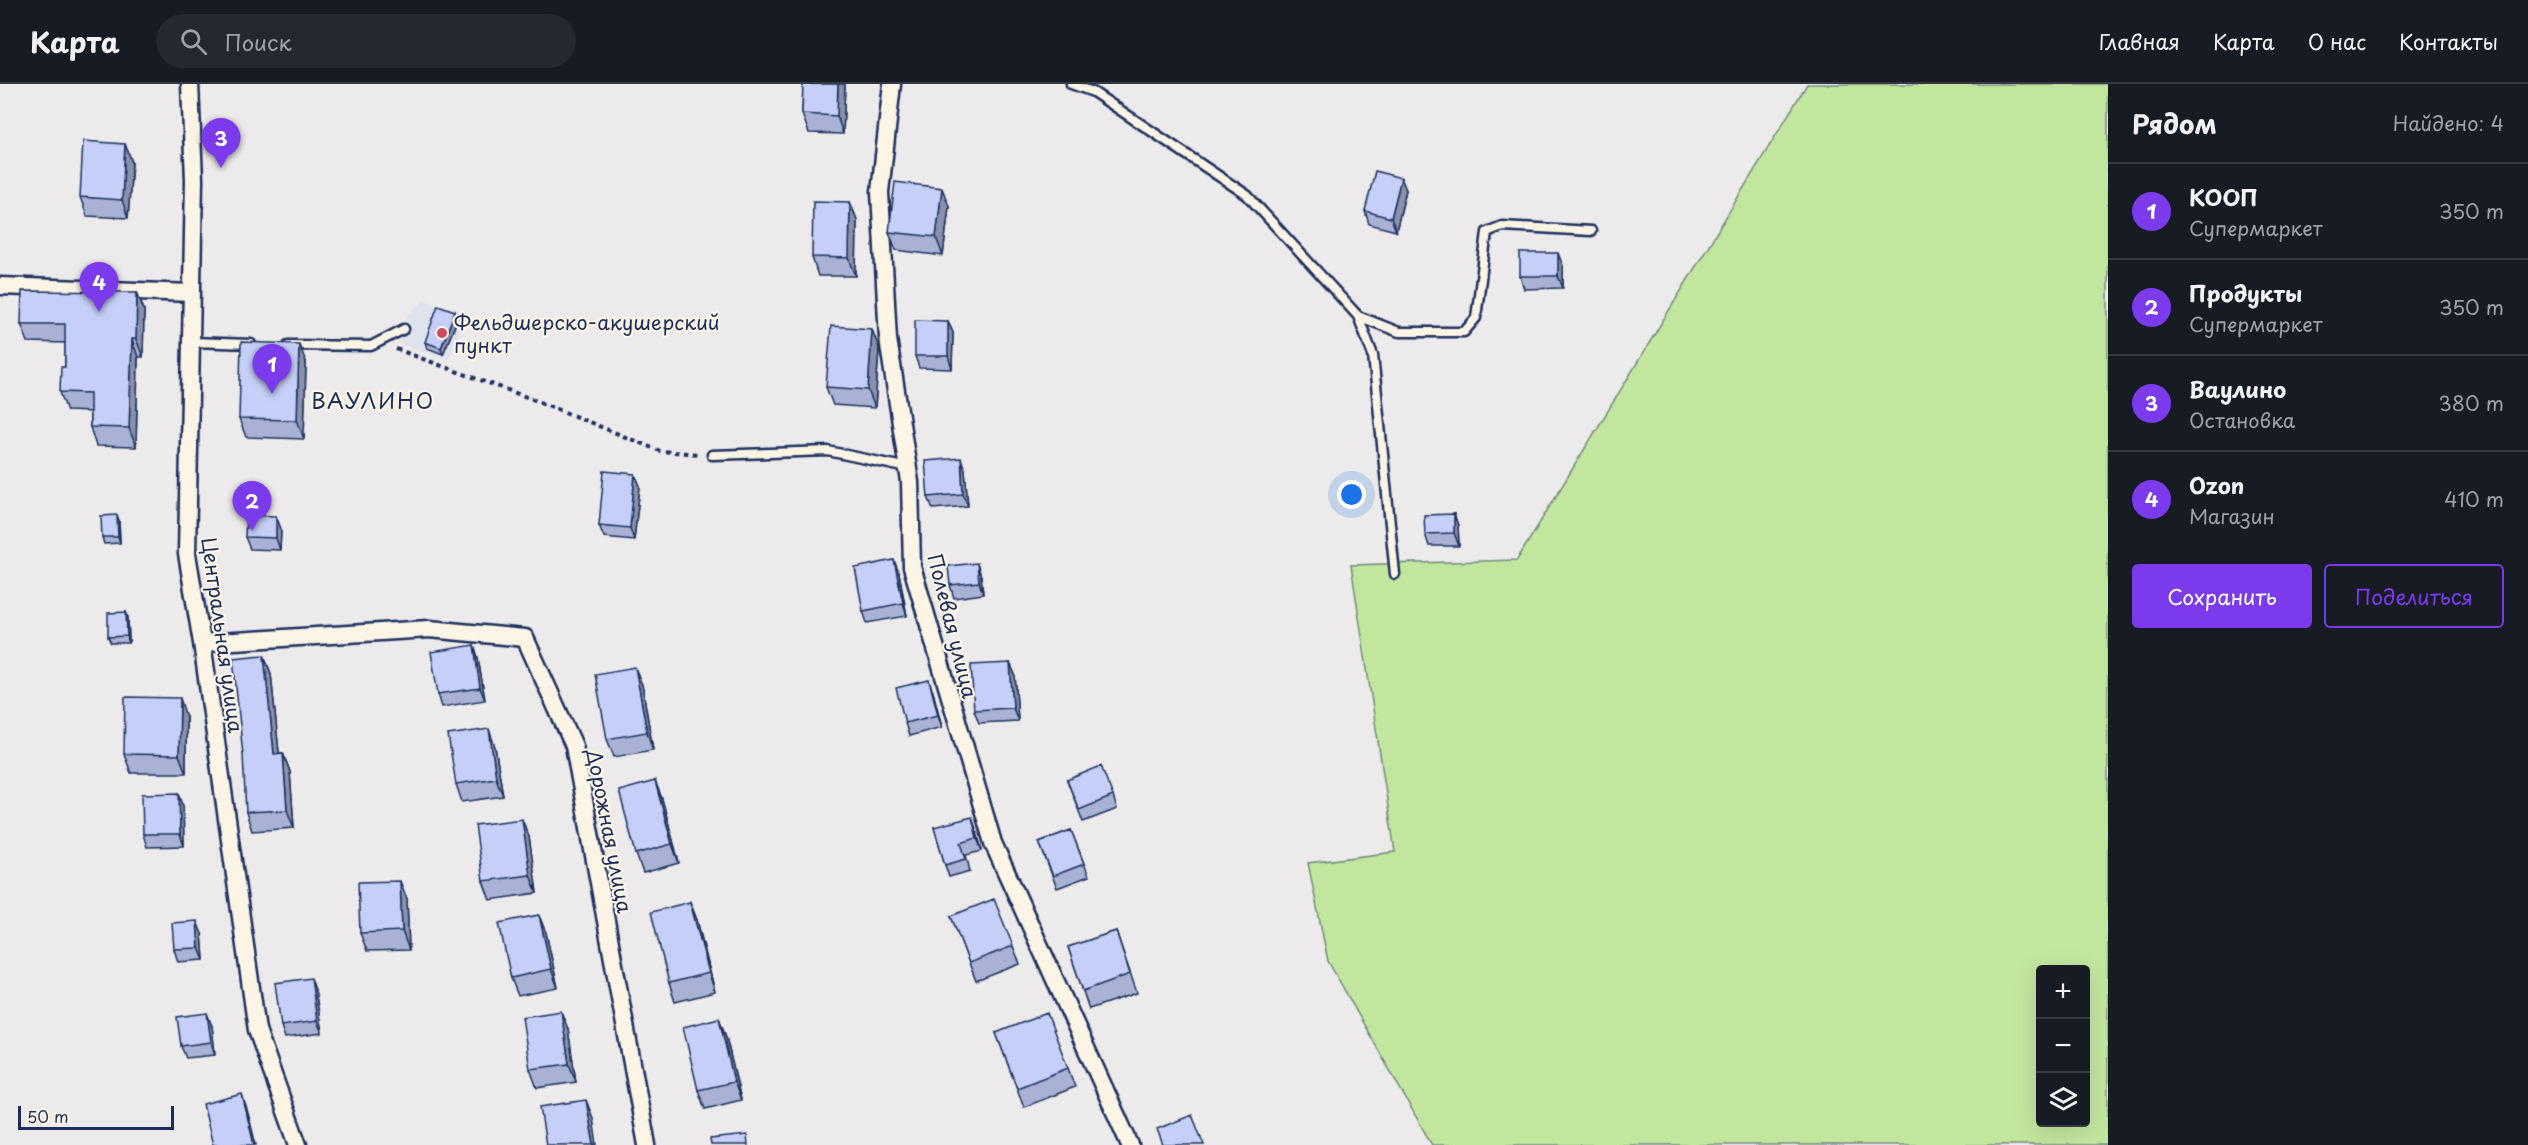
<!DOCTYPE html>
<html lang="ru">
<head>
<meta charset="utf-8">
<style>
	:root { --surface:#171b24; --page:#242831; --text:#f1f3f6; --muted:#9ea1a6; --line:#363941; --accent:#7c3aed }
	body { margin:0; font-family:"Playpen Sans",sans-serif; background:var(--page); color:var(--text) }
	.controls { position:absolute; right:18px; bottom:18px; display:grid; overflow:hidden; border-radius:6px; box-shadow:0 6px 24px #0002 }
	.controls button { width:54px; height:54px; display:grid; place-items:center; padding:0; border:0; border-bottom:2px solid var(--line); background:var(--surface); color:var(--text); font:30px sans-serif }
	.scale { position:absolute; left:18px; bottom:15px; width:156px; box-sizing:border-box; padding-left:6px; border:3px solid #1b2f5e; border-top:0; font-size:16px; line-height:21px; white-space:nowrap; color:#1b2f5e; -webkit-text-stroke:4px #fcf5e5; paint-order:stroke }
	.you { position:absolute; left:1352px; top:411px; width:21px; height:21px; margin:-15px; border:4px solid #fff; border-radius:50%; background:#1a73e8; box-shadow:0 0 0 9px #1a73e833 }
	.badge { display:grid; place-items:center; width:39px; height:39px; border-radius:50%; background:var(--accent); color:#fff; font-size:20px; font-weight:700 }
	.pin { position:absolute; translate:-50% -50px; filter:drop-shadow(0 2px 3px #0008) }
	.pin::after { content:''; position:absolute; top:32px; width:21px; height:18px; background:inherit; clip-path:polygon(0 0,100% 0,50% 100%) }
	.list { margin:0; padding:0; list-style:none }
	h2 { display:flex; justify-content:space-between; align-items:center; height:78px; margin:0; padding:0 24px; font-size:26px }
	h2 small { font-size:20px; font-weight:400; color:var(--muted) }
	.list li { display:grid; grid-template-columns:39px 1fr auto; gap:18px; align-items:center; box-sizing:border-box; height:96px; padding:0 24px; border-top:2px solid var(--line) }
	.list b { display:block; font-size:22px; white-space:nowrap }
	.list p { margin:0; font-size:20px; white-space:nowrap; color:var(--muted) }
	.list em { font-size:20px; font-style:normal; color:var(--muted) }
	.actions { display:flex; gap:12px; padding:18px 24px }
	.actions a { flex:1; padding:14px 0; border:2px solid var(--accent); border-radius:6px; text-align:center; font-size:21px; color:var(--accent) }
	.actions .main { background:var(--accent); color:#fff }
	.icon { flex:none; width:33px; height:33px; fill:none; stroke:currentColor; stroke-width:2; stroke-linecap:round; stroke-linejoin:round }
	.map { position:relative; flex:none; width:2108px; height:1061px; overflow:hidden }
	header { display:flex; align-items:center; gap:36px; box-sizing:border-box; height:84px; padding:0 30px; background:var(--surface); border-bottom:2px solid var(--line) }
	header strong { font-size:28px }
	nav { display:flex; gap:33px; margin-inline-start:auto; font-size:21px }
	.search { width:420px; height:54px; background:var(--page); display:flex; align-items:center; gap:15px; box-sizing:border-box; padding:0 21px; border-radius:33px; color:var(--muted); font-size:22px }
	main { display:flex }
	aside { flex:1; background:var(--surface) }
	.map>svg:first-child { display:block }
</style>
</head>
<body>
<header>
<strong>Карта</strong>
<div class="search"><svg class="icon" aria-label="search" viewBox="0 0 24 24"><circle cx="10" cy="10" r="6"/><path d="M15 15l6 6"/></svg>Поиск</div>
<nav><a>Главная</a><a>Карта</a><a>О нас</a><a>Контакты</a></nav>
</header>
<main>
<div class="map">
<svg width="2108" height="1061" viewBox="0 0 2108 1061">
	<rect width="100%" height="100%" fill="#eceaea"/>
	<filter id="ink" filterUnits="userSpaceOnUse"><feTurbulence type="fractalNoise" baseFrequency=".0167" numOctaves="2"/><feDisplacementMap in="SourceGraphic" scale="12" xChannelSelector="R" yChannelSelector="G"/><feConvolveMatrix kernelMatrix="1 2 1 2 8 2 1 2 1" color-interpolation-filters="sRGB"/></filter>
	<g filter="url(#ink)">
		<path fill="#e0e2ee" d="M 424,216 L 466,232 L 449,276 L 399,259 L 408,232 Z"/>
		<path fill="#c3e69f" stroke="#6f8a7e" stroke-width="1.5" fill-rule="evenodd" d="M 1807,0 L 2108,0 L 2108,1061 L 1432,1061 L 1328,877 L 1308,779 L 1395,768 L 1351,481 L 1517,476 ZM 2040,886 L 2086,886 L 2086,1038 L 2040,1038 Z"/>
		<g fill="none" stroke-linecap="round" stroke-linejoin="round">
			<g stroke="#1b2f5e" stroke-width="13">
				<path id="service" d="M 1071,0 L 1093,8 L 1247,111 L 1358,232 L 1399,248 L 1464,248 L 1476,234 L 1487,148 L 1502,142 L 1591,147
					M 1358,232 L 1373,271 L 1395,490
					M 191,258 L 251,260
					M 288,261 L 371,262 L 404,245
					M 712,371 L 828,367 L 908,384"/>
			</g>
			<g stroke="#1b2f5e" stroke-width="21">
				<path id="minor" d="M 190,0 L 194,96 L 187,470 L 202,559 L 257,946 L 298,1061
					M 892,0 L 880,108 L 888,255 L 910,398 L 912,483 L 993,759 L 1130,1061
					M 0,202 L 192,209
					M 202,559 L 429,545 L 525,554 L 574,662 L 647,1061"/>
			</g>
			<path stroke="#1b2f5e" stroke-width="4" stroke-dasharray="4.5 4.5" stroke-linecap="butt" d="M 396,265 L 540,318 L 660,367 L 700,370"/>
			<use href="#service" stroke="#fcf5e5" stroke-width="8"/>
			<use href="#minor" stroke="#fcf5e5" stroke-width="16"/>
		</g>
		<path fill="#a9b2d4" stroke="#1b2f5e" stroke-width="1.5" d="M 803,0 L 845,0 L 843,50 L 809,49 L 802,30 Z
			M 125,60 L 132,78 L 128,134 L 87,132 L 80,113 Z
			M 1401,94 L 1406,106 L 1396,147 L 1369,140 L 1365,127 Z
			M 850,118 L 857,136 L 856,192 L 818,192 L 812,173 Z
			M 949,122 L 943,172 L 896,166 L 889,148 Z
			M 1563,182 L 1563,204 L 1524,205 L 1520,192 Z
			M 137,208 L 144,226 L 143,273 L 138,273 L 136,363 L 96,362 L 90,343 L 90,328 L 67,327 L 60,308 L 65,283 L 65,259 L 28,258 L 21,240 Z
			M 458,234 L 443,270 L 427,264 L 425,258 Z
			M 948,237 L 953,249 L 952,285 L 919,284 L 915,272 Z
			M 879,264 L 875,324 L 833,321 L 826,303 Z
			M 306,278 L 304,355 L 246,353 L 239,335 Z
			M 965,386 L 968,422 L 933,425 L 928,413 Z
			M 635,390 L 640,402 L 634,456 L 604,453 L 599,441 Z
			M 1454,430 L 1458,442 L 1459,462 L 1429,462 L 1425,450 Z
			M 276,432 L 281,445 L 280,466 L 250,465 L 245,453 Z
			M 119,437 L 120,459 L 104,460 L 102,453 Z
			M 899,489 L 907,532 L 867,539 L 863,527 Z
			M 981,492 L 983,510 L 954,514 L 950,501 Z
			M 126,528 L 128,534 L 129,559 L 111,559 L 108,553 Z
			M 474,561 L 478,574 L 485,616 L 442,623 L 438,610 Z
			M 264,571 L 271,590 L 279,669 L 283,669 L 290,688 L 294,744 L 252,747 L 246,728 Z
			M 1010,579 L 1015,591 L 1018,637 L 979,639 L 974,626 Z
			M 642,601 L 653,666 L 614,673 L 607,655 Z
			M 933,608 L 942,643 L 909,652 L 905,639 Z
			M 186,633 L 186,689 L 131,689 L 124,670 Z
			M 495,663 L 503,712 L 462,718 L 456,700 Z
			M 1067,696 L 1113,712 L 1117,725 L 1083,738 Z
			M 655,697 L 662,715 L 679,779 L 643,789 L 636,770 Z
			M 179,709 L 183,722 L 184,762 L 147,763 L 143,750 Z
			M 934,743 L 976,745 L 982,767 L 966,771 L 970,787 L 949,793 L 945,781 Z
			M 1071,746 L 1089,792 L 1057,804 L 1039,758 Z
			M 529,753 L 537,809 L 490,816 L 483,797 Z
			M 407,815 L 409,866 L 367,867 L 360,849 Z
			M 690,818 L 697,836 L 715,908 L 675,918 L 669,899 Z
			M 951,832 L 1013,862 L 1020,880 L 976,897 Z
			M 1116,847 L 1137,909 L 1089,925 L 1068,863 Z
			M 546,849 L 558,904 L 518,912 L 511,894 Z
			M 202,850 L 204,876 L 178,878 L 174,865 Z
			M 315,906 L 322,949 L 285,954 L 281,942 Z
			M 719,934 L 726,953 L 741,1016 L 705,1025 L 698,1006 Z
			M 212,942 L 215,971 L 186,974 L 181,962 Z
			M 568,945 L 576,998 L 537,1004 L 530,985 Z
			M 996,949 L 1068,984 L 1075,1003 L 1024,1023 Z"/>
		<path fill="#8a91ad" stroke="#1b2f5e" stroke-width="1.5" d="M 838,0 L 845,0 L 843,50 L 837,32 Z
			M 125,60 L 132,78 L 128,134 L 122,116 Z
			M 1401,94 L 1406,106 L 1396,147 L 1391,134 Z
			M 942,104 L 949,122 L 943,172 L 936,153 Z
			M 850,118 L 857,136 L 856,192 L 849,174 Z
			M 1558,169 L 1563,182 L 1563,204 L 1558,192 Z
			M 137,208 L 144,226 L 143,273 L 136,255 Z
			M 455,227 L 458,234 L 443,270 L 441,264 Z
			M 948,237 L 953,249 L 952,285 L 948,272 Z
			M 872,245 L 879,264 L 875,324 L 868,306 Z
			M 132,255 L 138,273 L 136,363 L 129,344 Z
			M 299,260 L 306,278 L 304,355 L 297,336 Z
			M 961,374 L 965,386 L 968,422 L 963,410 Z
			M 635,390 L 640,402 L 634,456 L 630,444 Z
			M 1454,430 L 1458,442 L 1459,462 L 1454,449 Z
			M 117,431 L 119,437 L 120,459 L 118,453 Z
			M 276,432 L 281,445 L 280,466 L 276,454 Z
			M 894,476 L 899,489 L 907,532 L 903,519 Z
			M 977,479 L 981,492 L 983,510 L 979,498 Z
			M 126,528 L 128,534 L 129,559 L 127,552 Z
			M 474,561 L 478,574 L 485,616 L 480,604 Z
			M 264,571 L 271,590 L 281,688 L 274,670 Z
			M 1010,579 L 1015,591 L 1018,637 L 1013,624 Z
			M 635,583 L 642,601 L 653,666 L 647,648 Z
			M 929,596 L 933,608 L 942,643 L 938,631 Z
			M 180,614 L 186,633 L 186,689 L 179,671 Z
			M 489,645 L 495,663 L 503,712 L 496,694 Z
			M 283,669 L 290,688 L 294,744 L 287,726 Z
			M 655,697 L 662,715 L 679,779 L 672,760 Z
			M 179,709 L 183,722 L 184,762 L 180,750 Z
			M 972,733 L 976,745 L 982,767 L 977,754 Z
			M 522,735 L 529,753 L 537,809 L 530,791 Z
			M 400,797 L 407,815 L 409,866 L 402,847 Z
			M 690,818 L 697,836 L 715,908 L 709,889 Z
			M 539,831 L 546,849 L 558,904 L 551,885 Z
			M 197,837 L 202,850 L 204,876 L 199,864 Z
			M 311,894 L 315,906 L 322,949 L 317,937 Z
			M 561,927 L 568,945 L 576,998 L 569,980 Z
			M 207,929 L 212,942 L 215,971 L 211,958 Z
			M 719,934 L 726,953 L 741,1016 L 734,998 Z
			M 242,1010 L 248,1029 L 256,1061 L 254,1061 Z
			M 586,1016 L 593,1034 L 597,1061 L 594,1061 Z"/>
		<path fill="#c5cff7" stroke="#1b2f5e" stroke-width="1.5" d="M 803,0 L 838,0 L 837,32 L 802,30 Z
			M 83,57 L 125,60 L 122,116 L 80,113 Z
			M 1375,87 L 1401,94 L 1391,134 L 1365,127 Z
			M 895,98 L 942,104 L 936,153 L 889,148 Z
			M 813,117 L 850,118 L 849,174 L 812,173 Z
			M 1520,169 L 1558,169 L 1558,192 L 1520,192 Z
			M 22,207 L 137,208 L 136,255 L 132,255 L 129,344 L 90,343 L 90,309 L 60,308 L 61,283 L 65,283 L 65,240 L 21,240 Z
			M 438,221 L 455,227 L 441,264 L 425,258 Z
			M 915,236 L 948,237 L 948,272 L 915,272 Z
			M 831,242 L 872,245 L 868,306 L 826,303 Z
			M 241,258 L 299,260 L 297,336 L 239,335 Z
			M 961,374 L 963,410 L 928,413 L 925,377 Z
			M 604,387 L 635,390 L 630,444 L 599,441 Z
			M 1454,430 L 1454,449 L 1425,450 L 1424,431 Z
			M 117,431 L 118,453 L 102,453 L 101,432 Z
			M 246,431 L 276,432 L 276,454 L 245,453 Z
			M 894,476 L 903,519 L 863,527 L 855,484 Z
			M 977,479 L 979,498 L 950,501 L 948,482 Z
			M 126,528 L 127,552 L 108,553 L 108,529 Z
			M 474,561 L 480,604 L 438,610 L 431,568 Z
			M 264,571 L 274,670 L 283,669 L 287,726 L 246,728 L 243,671 L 233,574 Z
			M 1010,579 L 1013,624 L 974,626 L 971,581 Z
			M 635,583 L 647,648 L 607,655 L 595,590 Z
			M 929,596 L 938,631 L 905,639 L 896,604 Z
			M 125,613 L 180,614 L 179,671 L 124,670 Z
			M 489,645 L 496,694 L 456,700 L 448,651 Z
			M 1101,682 L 1113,712 L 1079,726 L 1067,696 Z
			M 655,697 L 672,760 L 636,770 L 619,707 Z
			M 179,709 L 180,750 L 143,750 L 142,710 Z
			M 972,733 L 977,754 L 961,759 L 966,775 L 945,781 L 934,743 Z
			M 522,735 L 530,791 L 483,797 L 475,741 Z
			M 1071,746 L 1084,780 L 1053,792 L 1039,758 Z
			M 400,797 L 402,847 L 360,849 L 358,798 Z
			M 994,815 L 1013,862 L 969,879 L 951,832 Z
			M 690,818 L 709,889 L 669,899 L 651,828 Z
			M 539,831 L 551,885 L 511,894 L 499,839 Z
			M 197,837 L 199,864 L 174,865 L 172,839 Z
			M 1116,847 L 1130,890 L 1083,907 L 1068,863 Z
			M 311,894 L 317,937 L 281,942 L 275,899 Z
			M 561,927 L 569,980 L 530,985 L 522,933 Z
			M 207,929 L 211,958 L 181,962 L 177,933 Z
			M 1047,929 L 1068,984 L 1017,1004 L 996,949 Z
			M 719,934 L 734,998 L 698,1006 L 683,943 Z
			M 242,1010 L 254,1061 L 213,1061 L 203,1020 Z
			M 586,1016 L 594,1061 L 546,1061 L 540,1023 Z
			M 1192,1031 L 1204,1061 L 1163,1061 L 1157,1045 Z
			M 747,1051 L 748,1061 L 711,1061 L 710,1055 Z"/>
	</g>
	<circle fill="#d1495b" stroke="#fcf5e5" stroke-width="2" cx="442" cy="249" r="6"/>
	<g text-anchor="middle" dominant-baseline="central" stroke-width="4.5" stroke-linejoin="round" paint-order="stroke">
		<g font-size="20" fill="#1b2f5e" stroke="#fcf5e5" text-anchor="start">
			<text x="454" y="238">Фельдшерско-акушерский<tspan x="454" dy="23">пункт</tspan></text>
		</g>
		<g font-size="20" fill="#1b2f5e" stroke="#fcf5e5">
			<text transform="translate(953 542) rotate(76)">Полевая улица</text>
			<text transform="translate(223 551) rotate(82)">Центральная улица</text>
			<text transform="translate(610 747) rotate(79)">Дорожная улица</text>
		</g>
		<g font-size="22" letter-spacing="1.5" fill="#1b2f5e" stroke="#fcf5e5">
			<text x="373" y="315">ВАУЛИНО</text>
		</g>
	</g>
</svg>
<div class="controls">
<button>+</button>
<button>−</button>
<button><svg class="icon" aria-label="layers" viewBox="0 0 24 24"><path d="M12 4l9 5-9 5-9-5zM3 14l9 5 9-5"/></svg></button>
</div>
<div class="scale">50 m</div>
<div class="you"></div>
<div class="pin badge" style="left:272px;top:310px">1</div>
<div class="pin badge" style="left:252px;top:447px">2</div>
<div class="pin badge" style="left:221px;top:84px">3</div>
<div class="pin badge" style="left:99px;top:228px">4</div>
</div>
<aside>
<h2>Рядом<small>Найдено: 4</small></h2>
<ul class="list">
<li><span class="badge">1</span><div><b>КООП</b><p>Супермаркет</p></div><em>350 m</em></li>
<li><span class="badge">2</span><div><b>Продукты</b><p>Супермаркет</p></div><em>350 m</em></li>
<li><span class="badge">3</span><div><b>Ваулино</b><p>Остановка</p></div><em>380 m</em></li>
<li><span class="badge">4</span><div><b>Ozon</b><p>Магазин</p></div><em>410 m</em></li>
</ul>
<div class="actions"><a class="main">Сохранить</a><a>Поделиться</a></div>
</aside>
</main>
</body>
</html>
